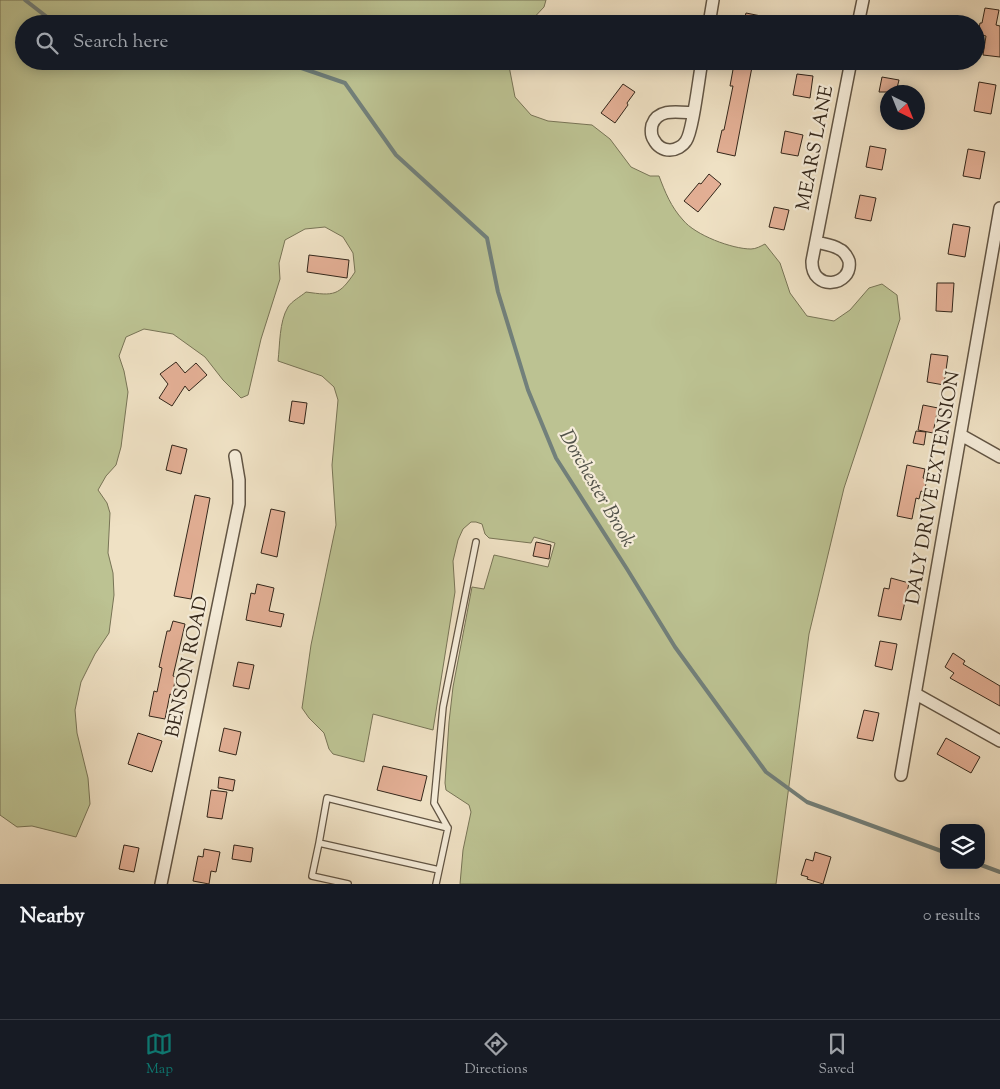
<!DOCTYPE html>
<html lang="en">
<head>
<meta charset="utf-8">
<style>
	:root { --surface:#171b24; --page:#242831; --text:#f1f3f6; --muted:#9ea1a6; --line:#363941; --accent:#0f766e }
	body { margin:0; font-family:"Sorts Mill Goudy",serif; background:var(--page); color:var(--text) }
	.controls { position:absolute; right:15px; bottom:15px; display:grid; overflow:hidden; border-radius:10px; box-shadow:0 2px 12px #0003 }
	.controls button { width:45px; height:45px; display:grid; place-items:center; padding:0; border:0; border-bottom:1px solid var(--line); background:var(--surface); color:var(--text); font:25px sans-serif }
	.compass { position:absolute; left:880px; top:85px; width:45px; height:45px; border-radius:50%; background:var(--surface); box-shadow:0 2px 12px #0003; rotate:137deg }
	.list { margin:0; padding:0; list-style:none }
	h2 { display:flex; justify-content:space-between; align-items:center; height:65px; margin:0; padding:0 20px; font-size:21px }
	h2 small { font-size:16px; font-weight:400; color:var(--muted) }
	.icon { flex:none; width:28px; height:28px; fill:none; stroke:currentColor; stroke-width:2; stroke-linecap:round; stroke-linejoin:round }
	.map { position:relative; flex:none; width:1000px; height:884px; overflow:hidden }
	.search { position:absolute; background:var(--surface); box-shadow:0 2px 12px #0003; left:15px; right:15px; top:15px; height:55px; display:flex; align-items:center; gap:12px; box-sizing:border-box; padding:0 18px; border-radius:28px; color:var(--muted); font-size:19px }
	.sheet { height:135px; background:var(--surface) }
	nav { display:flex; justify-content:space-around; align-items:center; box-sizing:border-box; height:70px; border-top:1px solid var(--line); background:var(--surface); font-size:14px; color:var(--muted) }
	nav a { display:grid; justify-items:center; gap:2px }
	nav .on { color:var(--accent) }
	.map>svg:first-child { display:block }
</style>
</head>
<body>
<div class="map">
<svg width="1000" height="884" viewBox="0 0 1000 884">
	<rect width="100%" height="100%" fill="#efe1c4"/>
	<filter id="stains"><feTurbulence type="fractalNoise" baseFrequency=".004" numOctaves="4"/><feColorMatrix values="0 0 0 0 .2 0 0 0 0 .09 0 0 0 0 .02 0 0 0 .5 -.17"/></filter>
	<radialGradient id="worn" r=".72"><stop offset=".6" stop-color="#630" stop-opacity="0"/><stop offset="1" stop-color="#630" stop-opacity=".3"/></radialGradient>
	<path fill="#bcc292" stroke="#787456" d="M 0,0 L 546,0 L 544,7 L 528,24 L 24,24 L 24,61 L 508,61 L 515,97 L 531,115 L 548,121 L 592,125 L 610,139 L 631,167 L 650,176 L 659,176 C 665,192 671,207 683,220 C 695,235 732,249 751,249 C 756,249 761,246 765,244 L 780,263 L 790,293 L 807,316 L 834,321 L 850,310 L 869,288 L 882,284 L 897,295 L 900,319 L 844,488 L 809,634 L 776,884 L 460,884 L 463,850 L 471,812 L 469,805 L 446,790 L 445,783 L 449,722 L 453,687 L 472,587 L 484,589 L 494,555 L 548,567 L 555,543 L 534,537 L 531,543 L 489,538 L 485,534 L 482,524 L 476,522 L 471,522 L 463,529 L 458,540 L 453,561 L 455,592 L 433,730 L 373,714 L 364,762 L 333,754 L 329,749 L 324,733 L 309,718 L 302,708 L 311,645 L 336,525 L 332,465 L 338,400 L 334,387 L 322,376 L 278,361 C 280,345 279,322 288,307 C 292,301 300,297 306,292 C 334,296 339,296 355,272 L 353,253 L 343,237 L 325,227 L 305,229 L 285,240 L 279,263 L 280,279 L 261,339 L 248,395 L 241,398 L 223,380 L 205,357 L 173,334 L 144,329 L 126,337 L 119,356 L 124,371 L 128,392 L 121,447 L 116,465 L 106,476 L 98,490 L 107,503 L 110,513 L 108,553 L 113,573 L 114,595 L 109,633 L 95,654 L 81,682 L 75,710 L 77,733 L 88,778 L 90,804 L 76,837 L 32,826 L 17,827 L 0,815 Z"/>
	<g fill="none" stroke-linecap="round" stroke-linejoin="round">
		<path stroke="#72807b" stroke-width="4" d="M 25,0 L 56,24
			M 281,61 L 345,83 L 396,155 L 487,238 L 498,292 L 528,390 L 556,458 L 627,569 L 675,647 L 766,772 L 807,802 L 944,852
			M 981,865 L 1000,872"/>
	</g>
	<path fill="#e3af95" stroke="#33261a" d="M 985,8 L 999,10 L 996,25 L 1000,26 L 1000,57 L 983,55 L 986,36 L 978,34 L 980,23 L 982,23 Z
		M 746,13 L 776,19 L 775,24 L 743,24 Z
		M 734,64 L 752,67 L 735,156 L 717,152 L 722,130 L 724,130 L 733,86 L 730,86 Z
		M 797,74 L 813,76 L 810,98 L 793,95 Z
		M 882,77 L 899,80 L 896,92 L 879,92 Z
		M 979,82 L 996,85 L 991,114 L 974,111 Z
		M 623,84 L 635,92 L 627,103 L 628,105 L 615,123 L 601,113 Z
		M 785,131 L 803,135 L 798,156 L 781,153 Z
		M 870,146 L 886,149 L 882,170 L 866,167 Z
		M 968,149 L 985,152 L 980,179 L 963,176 Z
		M 709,174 L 721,184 L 698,212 L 684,201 L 699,183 L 701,184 Z
		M 860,195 L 876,198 L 871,221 L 855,218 Z
		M 774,207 L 789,210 L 784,230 L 769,227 Z
		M 953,224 L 970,227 L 965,257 L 948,254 Z
		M 309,255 L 349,260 L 347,278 L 307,272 Z
		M 937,283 L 954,283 L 952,312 L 936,311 Z
		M 931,354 L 948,356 L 944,385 L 927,382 Z
		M 176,362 L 185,373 L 196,363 L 207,375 L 189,391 L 185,386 L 172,406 L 159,398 L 168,384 L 160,374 Z
		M 292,401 L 307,403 L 304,424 L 289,421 Z
		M 923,405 L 938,408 L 933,433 L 918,430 Z
		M 916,431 L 926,432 L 924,445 L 913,443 Z
		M 172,445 L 187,449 L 181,474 L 166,470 Z
		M 907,465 L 925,469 L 923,478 L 927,479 L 924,492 L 921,491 L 919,499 L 916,498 L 912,519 L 897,516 Z
		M 195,495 L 210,498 L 191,599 L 174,596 Z
		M 271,509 L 285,512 L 277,557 L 261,553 Z
		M 536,542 L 551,545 L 549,559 L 533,556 Z
		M 891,578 L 909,583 L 901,620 L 878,616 L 884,588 L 889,589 Z
		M 257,584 L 274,588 L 269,611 L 284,614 L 281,627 L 246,620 L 251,593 L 255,594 Z
		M 173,621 L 185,624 L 173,676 L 176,677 L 172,695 L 170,694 L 165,719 L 149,716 L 154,691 L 157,692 L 162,668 L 159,667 L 167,631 L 170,631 Z
		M 880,641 L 897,644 L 892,670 L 875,666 Z
		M 953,653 L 965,661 L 963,664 L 1000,686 L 1000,706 L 950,678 L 954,673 L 945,667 Z
		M 238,662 L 254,665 L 249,689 L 233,686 Z
		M 864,710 L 879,713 L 873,741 L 857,738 Z
		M 224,728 L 241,732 L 236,755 L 219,751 Z
		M 138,733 L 162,741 L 152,772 L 128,764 Z
		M 946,738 L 980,757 L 971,773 L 937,754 Z
		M 383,766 L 427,776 L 421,801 L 377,790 Z
		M 219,777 L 235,780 L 233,791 L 218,788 Z
		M 211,790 L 227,792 L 222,819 L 207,817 Z
		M 124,845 L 139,848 L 134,872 L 119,869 Z
		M 234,845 L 253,848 L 251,862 L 232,859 Z
		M 204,849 L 220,852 L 216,872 L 211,871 L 209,884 L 193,881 L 198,856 L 203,857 Z
		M 815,852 L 831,857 L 823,884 L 807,879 L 808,877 L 801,875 L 806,859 L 813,861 Z"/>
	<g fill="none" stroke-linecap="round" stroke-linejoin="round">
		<g stroke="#625544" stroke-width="8">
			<path id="lane" d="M 319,843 L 312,876 L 348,884
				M 439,870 L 319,843 L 327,798 L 448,828
				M 436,884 L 448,828 L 434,803 L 443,707 L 476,542"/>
		</g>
		<g stroke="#625544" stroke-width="14">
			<path id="street" d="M 709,24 L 713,0
				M 858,24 L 863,0
				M 693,113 C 678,112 658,108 652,125 C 651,130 651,136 654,140 C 657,146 663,150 670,150 C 676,150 683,146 686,141 C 693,131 699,76 702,61
				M 816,242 C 824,244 833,245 839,249 C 844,251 847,256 849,261 C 853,287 811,292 812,261 L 851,61
				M 961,435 L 1000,457
				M 916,694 L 1000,741
				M 901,775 L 1000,208
				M 161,884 L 239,504 L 239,480 L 235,456"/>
		</g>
		<use href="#lane" stroke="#f5ecd9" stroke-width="5.5"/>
		<use href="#street" stroke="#f5ecd9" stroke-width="11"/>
	</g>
	<g text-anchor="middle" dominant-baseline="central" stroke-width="4.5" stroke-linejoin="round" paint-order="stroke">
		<g font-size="19" fill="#33261a" stroke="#f5ecd9">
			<text transform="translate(816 148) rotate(-79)">MEARS LANE</text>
			<text transform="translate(934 488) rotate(-80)">DALY DRIVE EXTENSION</text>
			<text transform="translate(188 667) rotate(-78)">BENSON ROAD</text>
		</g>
		<g font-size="20" font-style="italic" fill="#52534a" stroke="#f5ecd9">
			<text transform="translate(596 489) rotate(60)">Dorchester Brook</text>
		</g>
	</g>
	<rect width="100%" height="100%" filter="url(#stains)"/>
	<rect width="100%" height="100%" fill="url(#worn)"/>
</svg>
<div class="controls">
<button><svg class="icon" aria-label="layers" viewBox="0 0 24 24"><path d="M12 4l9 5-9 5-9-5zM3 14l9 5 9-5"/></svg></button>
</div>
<svg class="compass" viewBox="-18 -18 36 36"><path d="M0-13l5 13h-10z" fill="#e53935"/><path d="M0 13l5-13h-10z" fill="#9ea1a6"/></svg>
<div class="search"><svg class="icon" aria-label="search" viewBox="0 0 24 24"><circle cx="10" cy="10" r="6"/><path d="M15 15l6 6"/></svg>Search here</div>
</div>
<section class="sheet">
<h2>Nearby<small>0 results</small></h2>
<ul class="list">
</ul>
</section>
<nav>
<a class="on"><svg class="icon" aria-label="map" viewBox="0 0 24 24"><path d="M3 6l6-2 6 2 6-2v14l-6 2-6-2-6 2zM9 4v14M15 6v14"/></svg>Map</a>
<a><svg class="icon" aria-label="directions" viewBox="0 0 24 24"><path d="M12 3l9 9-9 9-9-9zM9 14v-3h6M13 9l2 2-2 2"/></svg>Directions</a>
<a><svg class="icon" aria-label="saved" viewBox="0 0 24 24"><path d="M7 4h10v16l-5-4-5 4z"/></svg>Saved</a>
</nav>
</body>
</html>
